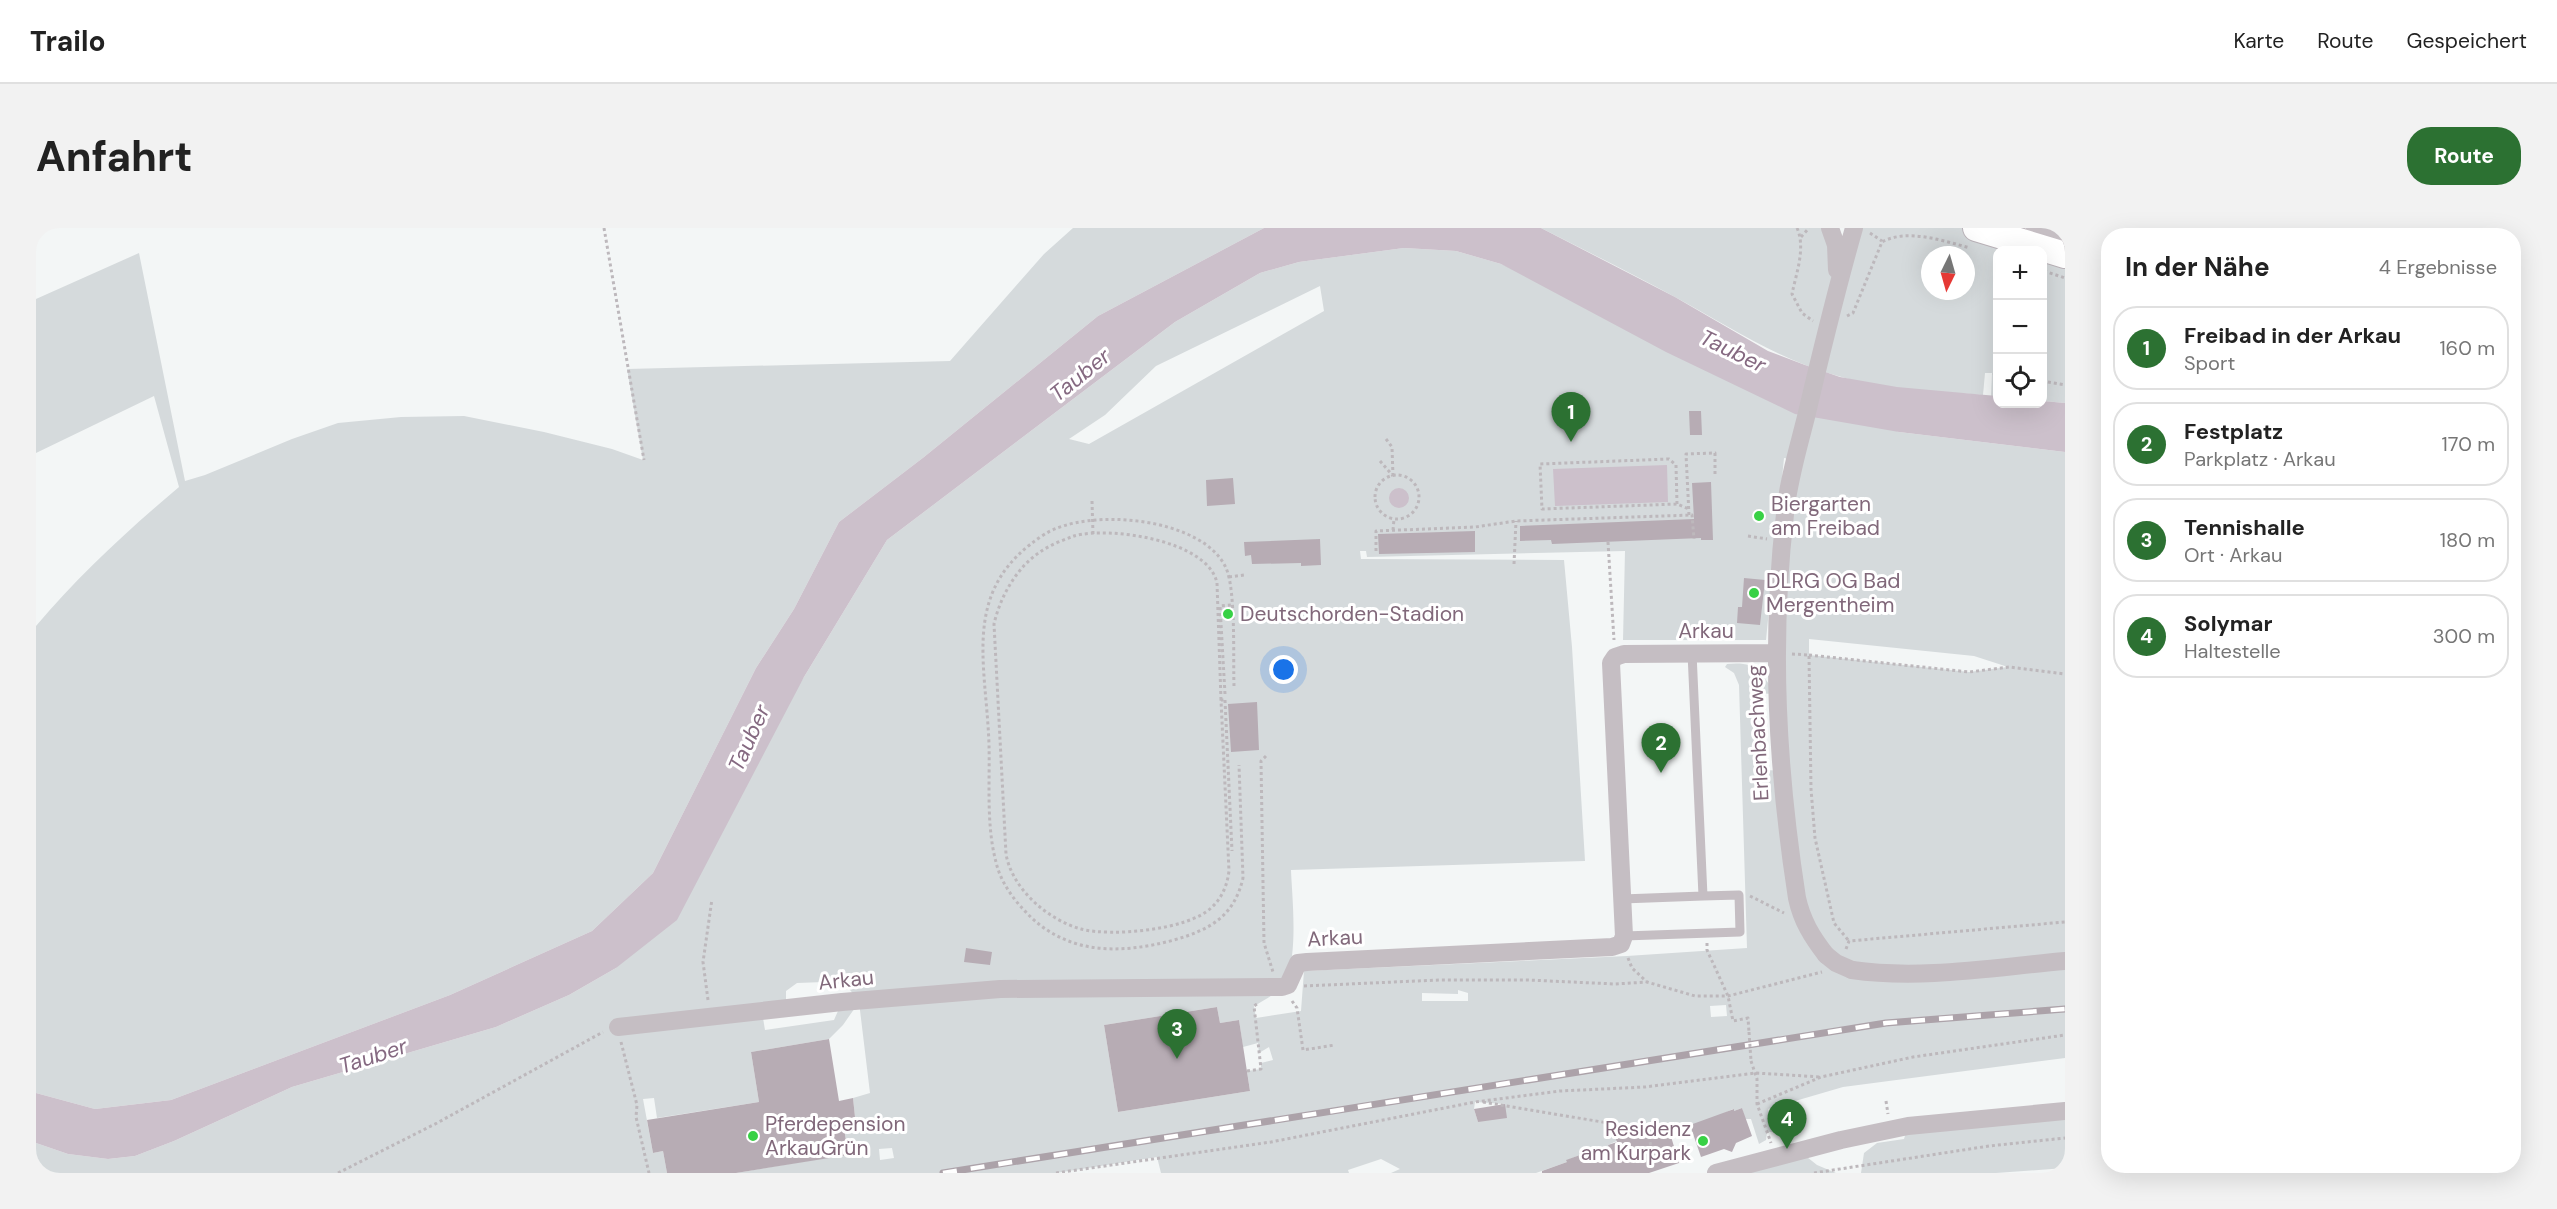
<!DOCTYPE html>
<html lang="de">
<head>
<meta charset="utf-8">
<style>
	:root { --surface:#fff; --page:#f2f2f2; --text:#222; --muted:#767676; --line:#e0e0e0; --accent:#2c7132 }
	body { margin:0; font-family:"DM Sans",sans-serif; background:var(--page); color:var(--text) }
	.controls { position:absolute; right:18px; top:18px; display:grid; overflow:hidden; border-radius:12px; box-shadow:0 6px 24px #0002 }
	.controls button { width:54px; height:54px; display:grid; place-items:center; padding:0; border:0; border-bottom:2px solid var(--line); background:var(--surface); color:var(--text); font:30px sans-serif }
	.compass { position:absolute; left:1885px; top:18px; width:54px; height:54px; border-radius:50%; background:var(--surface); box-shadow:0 6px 24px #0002; rotate:185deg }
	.you { position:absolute; left:1248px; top:442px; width:21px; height:21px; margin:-15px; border:4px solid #fff; border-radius:50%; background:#1a73e8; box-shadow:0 0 0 9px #1a73e833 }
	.badge { display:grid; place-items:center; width:39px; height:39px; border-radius:50%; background:var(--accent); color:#fff; font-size:20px; font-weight:700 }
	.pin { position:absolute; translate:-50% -50px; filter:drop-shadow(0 2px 3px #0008) }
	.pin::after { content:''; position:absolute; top:32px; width:21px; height:18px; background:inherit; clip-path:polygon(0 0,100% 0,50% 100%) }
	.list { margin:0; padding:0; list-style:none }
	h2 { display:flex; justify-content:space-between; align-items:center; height:78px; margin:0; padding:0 24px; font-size:26px }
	h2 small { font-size:20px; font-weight:400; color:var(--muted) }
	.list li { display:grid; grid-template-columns:39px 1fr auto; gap:18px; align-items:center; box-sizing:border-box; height:84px; margin:0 12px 12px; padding:0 12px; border:2px solid var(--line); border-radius:24px }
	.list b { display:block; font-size:22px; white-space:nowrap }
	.list p { margin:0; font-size:20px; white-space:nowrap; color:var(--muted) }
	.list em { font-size:20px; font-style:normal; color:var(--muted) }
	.icon { flex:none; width:33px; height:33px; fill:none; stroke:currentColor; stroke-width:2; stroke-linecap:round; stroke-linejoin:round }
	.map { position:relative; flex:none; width:2029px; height:945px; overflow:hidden; border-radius:24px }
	header { display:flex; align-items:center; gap:36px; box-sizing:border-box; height:84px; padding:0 30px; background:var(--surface); border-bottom:2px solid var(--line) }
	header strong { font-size:28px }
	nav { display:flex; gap:33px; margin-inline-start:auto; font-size:21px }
	.intro { display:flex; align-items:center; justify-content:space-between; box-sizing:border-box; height:144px; padding:0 36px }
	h1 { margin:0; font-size:42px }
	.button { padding:15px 27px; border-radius:24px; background:var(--accent); color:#fff; font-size:21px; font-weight:700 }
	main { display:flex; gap:36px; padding:0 36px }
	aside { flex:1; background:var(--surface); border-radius:24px; box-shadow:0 6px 24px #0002 }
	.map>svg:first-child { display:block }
</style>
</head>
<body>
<header>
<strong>Trailo</strong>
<nav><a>Karte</a><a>Route</a><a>Gespeichert</a></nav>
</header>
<div class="intro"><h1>Anfahrt</h1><a class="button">Route</a></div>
<main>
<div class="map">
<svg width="2029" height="945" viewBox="0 0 2029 945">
	<rect width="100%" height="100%" fill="#f3f6f6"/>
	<path fill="#d5dadc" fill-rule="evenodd" d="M 1037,0 L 1228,0 L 1062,88 L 888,229 L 803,294 L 758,381 L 720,440 L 617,645 L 556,703 L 414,767 L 135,872 L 59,881 L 0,865 L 0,398 C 43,347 92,302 143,259 L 118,168 L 0,225 L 0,71 L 103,25 L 149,253 L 169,247 L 256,211 L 302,195 L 365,189 L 428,188 L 508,204 L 576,221 L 607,232 L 591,141 L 914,133 L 1008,26 Z
		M 1505,0 L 1794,0 L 1800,17 L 1818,0 L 1940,0 L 2029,27 L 2029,175 L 2007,173 L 2006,22 L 1962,22 L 1961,168 L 1955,168 L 1956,145 L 1949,145 L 1947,167 C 1899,163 1849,162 1802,148 C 1741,131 1694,99 1639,69 C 1595,45 1550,23 1505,0 ZM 1894,27 L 1930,27 L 1930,63 L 1894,63 Z
		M 1368,20 L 1420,23 L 1465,36 L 1863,204 L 2029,224 L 2029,830 L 1807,859 L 1732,881 L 1739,904 L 1731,904 L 1730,912 L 1723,916 L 1715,891 L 1709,891 L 1706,880 L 1698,883 L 1697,881 L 1682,888 L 1659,907 L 1655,895 L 1647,898 L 1646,895 L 1624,905 L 1628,917 L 1609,923 L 1604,907 L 1595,910 L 1593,907 L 1572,917 L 1577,933 L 1558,939 L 1554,927 L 1545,930 L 1544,927 L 1531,932 L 1531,934 L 1500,945 L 1355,945 L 1364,941 L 1345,931 L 1312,942 L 1313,945 L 1125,945 L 1121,929 L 1020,945 L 700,945 L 812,926 L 807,892 L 819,889 L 817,870 L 834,865 L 823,774 L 807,797 L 793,811 L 715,824 L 723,874 L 621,890 L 618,870 L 607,871 L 617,925 L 627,923 L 631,945 L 0,945 L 0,915 L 32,926 L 72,931 L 99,928 L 138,913 L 256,859 L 460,799 L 533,767 L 580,740 L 768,449 L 851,312 L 1139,94 L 1224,45 L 1263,34 ZM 1284,58 L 1288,83 L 1053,216 L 1033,211 L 1069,187 L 1120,138 ZM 1748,230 L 1759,232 L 1739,465 C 1724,443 1720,433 1691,436 L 1689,439 L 1698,445 L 1703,457 L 1711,720 L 1591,728 L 1268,743 L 1265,783 L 1220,790 L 1218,778 C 1226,773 1239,767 1245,759 C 1264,738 1256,670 1255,642 L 1549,633 L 1536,419 L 1528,332 L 1325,331 L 1324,323 L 1330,323 L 1331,329 L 1589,323 L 1587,412 L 1730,412 ZM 1773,411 L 1938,428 L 1972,439 L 1933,444 L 1773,427 ZM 1715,465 L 1739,466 L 1745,543 L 1720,541 ZM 788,754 L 810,757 L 823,773 L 806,774 L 798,792 L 729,802 L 726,784 L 750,774 L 750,763 L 761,755 ZM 1422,762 L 1432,765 L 1432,773 L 1386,773 L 1386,765 L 1422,766 ZM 1690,777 L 1691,788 L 1675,789 L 1674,778 ZM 1181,779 L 1184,795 L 1203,792 L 1207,819 L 1222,815 L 1223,825 L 1233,819 L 1237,832 L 1225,835 L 1225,841 L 1211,843 L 1214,863 L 1082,884 L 1068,797 ZM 1439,874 L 1469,876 L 1442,894 L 1438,881 ZM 856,920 L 858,930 L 844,932 L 843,921 Z
		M 2029,883 L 2029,940 L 1960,945 L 1825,945 L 1828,925 L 1841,915 L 1868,911 L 1872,898 Z
		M 1771,929 L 1781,937 L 1800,945 L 1680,945 Z"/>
	<path fill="#ccc0cb" d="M 1228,0 L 1505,0 L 1639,69 L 1732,123 L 1769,137 L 1804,149 L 1861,159 L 1961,168 L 1962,176 L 2006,176 L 2007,173 L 2029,175 L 2029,224 L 1863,204 L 1759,186 L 1630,124 L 1465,36 L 1420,23 L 1368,20 L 1263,34 L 1224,45 L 1139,94 L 851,312 L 768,449 L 641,692 L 580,740 L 533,767 L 460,799 L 256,859 L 138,913 L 99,928 L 72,931 L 32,926 L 0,915 L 0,865 L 59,881 L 135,872 L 414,767 L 556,703 L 617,645 L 720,440 L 758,381 L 803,294 L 888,229 L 1062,88 Z
		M 1631,237 L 1632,274 L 1519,278 L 1517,241 Z
		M1353 270a10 10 0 1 1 20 0a10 10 0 1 1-20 0Z"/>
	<path fill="#b7acb4" d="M 1653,183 L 1665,183 L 1666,207 L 1654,207 Z
		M 1197,250 L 1199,276 L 1171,278 L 1170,252 Z
		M 1675,254 L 1677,312 L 1665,312 L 1665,310 L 1516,316 L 1515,312 L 1484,313 L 1484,298 L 1658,291 L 1656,255 Z
		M 1439,303 L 1439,324 L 1343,326 L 1342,306 Z
		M 1284,311 L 1285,337 L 1265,338 L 1265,335 L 1216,336 L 1215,327 L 1209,328 L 1208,314 Z
		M 1708,350 L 1729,352 L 1724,397 L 1701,395 L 1702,379 L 1706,379 Z
		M 1221,474 L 1223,522 L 1195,524 L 1192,476 Z
		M 930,720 L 956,724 L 954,737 L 928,734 Z
		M 1181,779 L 1184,795 L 1203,792 L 1214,863 L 1082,884 L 1068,797 Z
		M 793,811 L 803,873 L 817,870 L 819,889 L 807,892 L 812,927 L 700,945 L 631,945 L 627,923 L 617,925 L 611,892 L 723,874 L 715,824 Z
		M 1469,876 L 1471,890 L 1442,894 L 1438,881 Z
		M 1706,880 L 1716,908 L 1700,915 L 1696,924 L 1688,921 L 1665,929 L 1654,897 L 1698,881 L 1698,883 Z
		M 1633,902 L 1643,935 L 1613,945 L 1506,945 L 1506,943 L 1531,934 L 1530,932 L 1544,927 L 1545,930 L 1573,921 L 1572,917 L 1581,914 L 1580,911 L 1594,906 L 1595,910 L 1604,907 L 1605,911 Z"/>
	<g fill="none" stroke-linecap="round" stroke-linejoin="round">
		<g stroke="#bbb3b9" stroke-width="28">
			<path id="secondary" d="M 1940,0 L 2029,27"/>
		</g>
		<path stroke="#bdb8bc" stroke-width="3" stroke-dasharray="3 3" stroke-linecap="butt" d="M 568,0 L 608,232
			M 1761,0 C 1770,20 1760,46 1756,66 L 1766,85 L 1777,93
			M 1834,5 L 1846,13
			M 1765,9 L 1773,0
			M 2008,43 L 2029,50
			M 1811,88 L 1817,85 L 1846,14 C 1871,0 1908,13 1934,20
			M 1957,145 L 1962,146
			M 2006,153 L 2029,157
			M 1350,211 L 1356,219 L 1357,248
			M 1344,233 L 1357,248
			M1339 269a22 22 0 1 1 44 0a22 22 0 1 1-44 0Z
			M 1056,273 L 1057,306
			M 1641,276 L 1640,237 L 1633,231 L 1504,236 L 1506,281 L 1641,276 L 1653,281
			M 1653,287 L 1650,226 L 1679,225 L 1679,248
			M 1357,302 L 1358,291
			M 1712,308 L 1731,311
			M 1572,314 L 1578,412
			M 1340,323 L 1340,303 L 1439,299 L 1480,293 L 1656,287 L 1658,311
			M 1478,336 L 1480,293
			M 1193,349 L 1208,347
			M 1756,426 L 1773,427 L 1775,561 L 1779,610 L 1798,695 L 1813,713
			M 1773,427 L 1933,444 L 1973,439 L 2029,446
			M 1198,458 C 1197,431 1200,362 1190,340 C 1167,289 1052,279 1009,306 C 924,360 950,432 953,516 C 954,554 950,597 960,634 C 964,652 975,668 987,681 C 1028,727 1082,727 1138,712 C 1173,702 1198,689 1207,650 L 1203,537
			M 1189,466 L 1184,378 L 1195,377
			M 1185,472 L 1181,355 C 1172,312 1073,298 1038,308 C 1027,312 1014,317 1004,324 C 981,339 964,369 958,396 L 970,626 C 976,661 1012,692 1045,701 C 1075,709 1152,702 1175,680 C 1186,670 1191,658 1193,643 L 1185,472 L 1189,472
			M 1189,472 L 1196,623
			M 1230,528 L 1225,533 L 1228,715 L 1237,744
			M 1714,668 L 1748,685
			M 1671,715 L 1671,722 L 1692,768 L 1697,793 L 1712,790 L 1713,804
			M 1810,721 L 1813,713 L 2029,694
			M 1592,730 L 1596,740 L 1611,754
			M 1268,758 L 1403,752 L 1492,752 L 1579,756 L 1611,754 L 1659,768 L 1692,768 L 1786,744
			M 672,772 L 667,734 L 676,671
			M 1256,773 L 1261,780 L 1267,822 L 1299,817
			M 585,814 L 601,877 L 600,889 L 613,945
			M 1715,833 L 1721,851 L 1721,876 L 1735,915
			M 1211,843 L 1225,841 L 1218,778 L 1221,776
			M 1850,873 L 1852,886
			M 1447,874 L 1590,898 L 1603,896 L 1611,904 L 1616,921
			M 1721,876 L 1785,849 L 1877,829 L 2029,807
			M 302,945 L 401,895 L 567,804
			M 1020,945 L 1235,914 L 1439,874 L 1524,863 L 1609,859 L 1720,845 L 1785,849
			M 1778,945 L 1953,918 L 2029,910"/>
		<path stroke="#c5bec3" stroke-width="9" d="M 1586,671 L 1667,668
			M 1588,708 L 1704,704 L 1703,667 L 1667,668 L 1656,425"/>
		<path stroke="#c5bec3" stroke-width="18" d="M 1794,0 L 1800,17 L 1801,42
			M 1999,0 L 2029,10
			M 1790,727 C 1776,709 1766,693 1761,670 C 1741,541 1734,417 1749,286 C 1752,254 1762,221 1770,189 C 1785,125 1800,63 1818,0
			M 1816,742 C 1886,752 1959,739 2029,733
			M 582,799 L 806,774 L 964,761 L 1246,759 L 1252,757 L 1262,735 L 1271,734 L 1576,719 L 1585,716 L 1588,708 L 1575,435 L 1579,429 L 1588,426 L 1740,425
			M 1680,945 L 1805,912 L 1872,898 L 2029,883"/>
		<use href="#secondary" stroke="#fff" stroke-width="26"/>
		<g stroke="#aca2a9" stroke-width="7">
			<path id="rail" d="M 907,945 L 1850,795 L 2029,781"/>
		</g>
		<use href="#rail" stroke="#fff" stroke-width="4.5" stroke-dasharray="14" stroke-linecap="butt"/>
		<path stroke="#bdb8bc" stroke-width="3" stroke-dasharray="3 3" stroke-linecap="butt" d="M 1713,804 L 1715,833"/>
		<path stroke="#c5bec3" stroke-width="18" d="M 1790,727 L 1800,735 L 1816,742"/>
	</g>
	<g fill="#38d145" stroke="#fff" stroke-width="2">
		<circle cx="1723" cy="288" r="6"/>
		<circle cx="1718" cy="365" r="6"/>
		<circle cx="1192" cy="386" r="6"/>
		<circle cx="717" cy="908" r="6"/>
		<circle cx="1667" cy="913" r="6"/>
	</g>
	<g text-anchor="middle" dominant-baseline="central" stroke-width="6" stroke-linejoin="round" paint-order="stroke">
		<g font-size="21" fill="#81687a" stroke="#fff" text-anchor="start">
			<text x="1735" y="276">Biergarten<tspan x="1735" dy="24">am Freibad</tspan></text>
			<text x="1730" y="353">DLRG OG Bad<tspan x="1730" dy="24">Mergentheim</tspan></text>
			<text x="1204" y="386">Deutschorden-Stadion</text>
			<text x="729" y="896">Pferdepension<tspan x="729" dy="24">ArkauGrün</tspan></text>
			<text x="1655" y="901" text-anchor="end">Residenz<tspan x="1655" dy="24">am Kurpark</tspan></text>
		</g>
		<g font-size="21" fill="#81687a" stroke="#fff">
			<text x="1670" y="403">Arkau</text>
			<text transform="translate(1722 505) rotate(-93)">Erlenbachweg</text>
			<text transform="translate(1299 710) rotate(-3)">Arkau</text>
			<text transform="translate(810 752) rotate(-6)">Arkau</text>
		</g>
		<g font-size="22" font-style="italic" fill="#856981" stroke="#fff">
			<text transform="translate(1697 123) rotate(26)">Tauber</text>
			<text transform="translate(1044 147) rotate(-39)">Tauber</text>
			<text transform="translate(713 510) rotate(-66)">Tauber</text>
			<text transform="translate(337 828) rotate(-18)">Tauber</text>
		</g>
	</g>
</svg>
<div class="controls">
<button>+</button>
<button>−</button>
<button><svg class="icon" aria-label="locate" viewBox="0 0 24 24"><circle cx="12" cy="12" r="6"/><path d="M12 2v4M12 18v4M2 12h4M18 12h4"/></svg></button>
</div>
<svg class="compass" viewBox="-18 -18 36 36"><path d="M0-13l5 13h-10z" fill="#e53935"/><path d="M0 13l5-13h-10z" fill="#767676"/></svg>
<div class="you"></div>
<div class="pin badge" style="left:1535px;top:214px">1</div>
<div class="pin badge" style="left:1625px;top:545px">2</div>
<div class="pin badge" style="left:1141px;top:831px">3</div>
<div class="pin badge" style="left:1751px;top:921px">4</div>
</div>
<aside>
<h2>In der Nähe<small>4 Ergebnisse</small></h2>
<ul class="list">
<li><span class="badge">1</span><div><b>Freibad in der Arkau</b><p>Sport</p></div><em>160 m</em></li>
<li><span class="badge">2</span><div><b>Festplatz</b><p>Parkplatz · Arkau</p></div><em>170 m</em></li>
<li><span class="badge">3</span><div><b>Tennishalle</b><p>Ort · Arkau</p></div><em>180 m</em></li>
<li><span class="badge">4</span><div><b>Solymar</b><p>Haltestelle</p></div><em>300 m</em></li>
</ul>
</aside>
</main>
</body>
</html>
